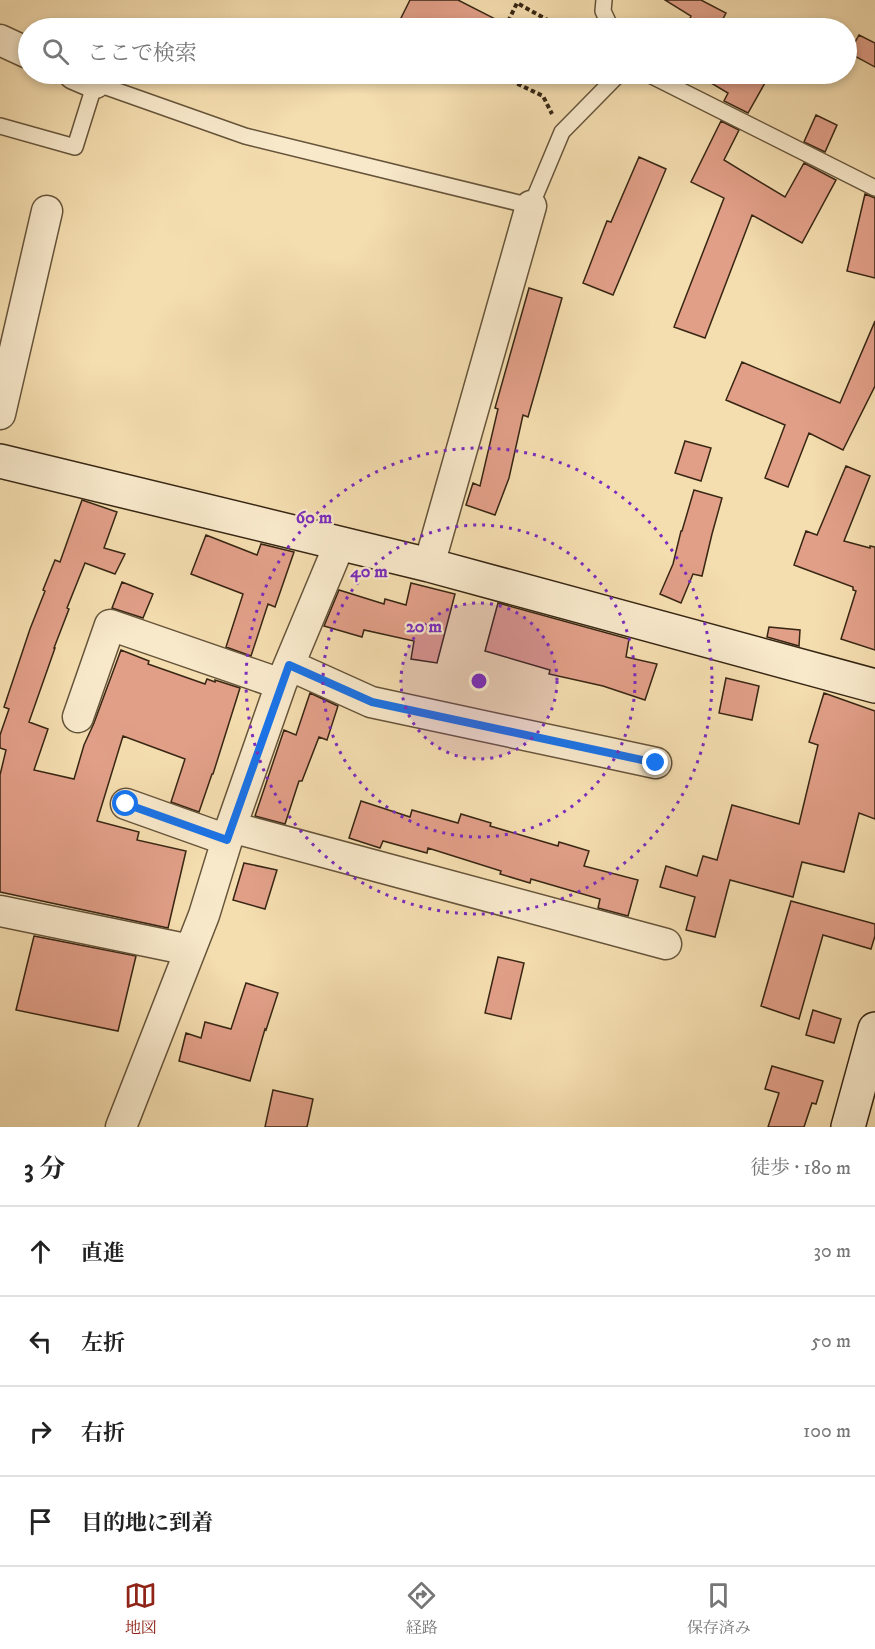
<!DOCTYPE html>
<html lang="ja">
<head>
<meta charset="utf-8">
<style>
	:root { --surface:#fff; --page:#f2f2f2; --text:#222; --muted:#767676; --line:#e0e0e0; --accent:#8f2418 }
	body { margin:0; font-family:"IM FELL DW Pica","Noto Serif JP",serif; background:var(--page); color:var(--text) }
	.stop { position:absolute; width:18px; height:18px; margin:-14px; border:4px solid #1a73e8; border-radius:50%; background:#fff }
	.stop.end { background:#1a73e8; border-color:#fff; box-shadow:0 2px 6px #0008 }
	.list { margin:0; padding:0; list-style:none }
	h2 { display:flex; justify-content:space-between; align-items:center; height:78px; margin:0; padding:0 24px; font-size:26px }
	h2 small { font-size:20px; font-weight:400; color:var(--muted) }
	.list li { display:grid; grid-template-columns:39px 1fr auto; gap:18px; align-items:center; box-sizing:border-box; height:90px; padding:0 24px; border-top:2px solid var(--line) }
	.list b { display:block; font-size:22px; white-space:nowrap }
	.list em { font-size:20px; font-style:normal; color:var(--muted) }
	.icon { flex:none; width:33px; height:33px; fill:none; stroke:currentColor; stroke-width:2; stroke-linecap:round; stroke-linejoin:round }
	.map { position:relative; flex:none; width:875px; height:1127px; overflow:hidden }
	.search { position:absolute; background:var(--surface); box-shadow:0 3px 9px #0003; left:18px; right:18px; top:18px; height:66px; display:flex; align-items:center; gap:15px; box-sizing:border-box; padding:0 21px; border-radius:33px; color:var(--muted); font-size:22px }
	.sheet { height:438px; background:var(--surface) }
	nav { display:flex; justify-content:space-around; align-items:center; box-sizing:border-box; height:84px; border-top:2px solid var(--line); background:var(--surface); font-size:16px; color:var(--muted) }
	nav a { display:grid; justify-items:center; gap:3px }
	nav .on { color:var(--accent) }
	.map>svg:first-child { display:block }
</style>
</head>
<body>
<div class="map">
<svg width="875" height="1127" viewBox="0 0 875 1127">
	<rect width="100%" height="100%" fill="#f4ddaf"/>
	<filter id="stains"><feTurbulence type="fractalNoise" baseFrequency=".00333" numOctaves="4"/><feColorMatrix values="0 0 0 0 .2 0 0 0 0 .09 0 0 0 0 .02 0 0 0 .5 -.17"/></filter>
	<radialGradient id="worn" r=".72"><stop offset=".6" stop-color="#630" stop-opacity="0"/><stop offset="1" stop-color="#630" stop-opacity=".3"/></radialGradient>
	<path fill="#e19f88" stroke="#372613" stroke-width="1.5" d="M 410,0 L 458,0 L 513,28 L 396,28 Z
		M 665,0 L 701,0 L 726,13 L 718,28 L 702,28 L 689,21 L 691,16 Z
		M 859,35 L 875,43 L 875,67 L 849,53 Z
		M 696,74 L 770,74 L 748,113 L 724,101 L 728,93 Z
		M 816,115 L 837,125 L 825,152 L 804,142 Z
		M 721,121 L 739,130 L 724,160 L 785,197 L 804,163 L 836,180 L 802,243 L 752,215 L 705,338 L 674,327 L 724,198 L 691,182 Z
		M 639,157 L 666,169 L 613,295 L 583,283 L 607,221 L 611,222 Z
		M 865,194 L 875,198 L 875,278 L 847,271 Z
		M 529,288 L 562,298 L 528,417 L 523,415 L 509,478 L 495,515 L 466,505 L 473,483 L 480,486 L 498,409 L 495,408 Z
		M 875,321 L 875,386 L 843,450 L 809,433 L 788,487 L 765,478 L 785,425 L 726,400 L 742,362 L 840,403 Z
		M 685,441 L 711,448 L 701,481 L 675,473 Z
		M 846,466 L 870,476 L 844,541 L 870,548 L 870,546 L 875,547 L 875,650 L 841,639 L 856,591 L 853,590 L 853,587 L 794,565 L 806,531 L 817,535 Z
		M 694,490 L 722,498 L 712,534 L 702,576 L 693,574 L 681,603 L 660,594 L 673,564 L 681,531 L 682,531 Z
		M 82,500 L 117,512 L 104,548 L 125,554 L 115,574 L 85,563 L 67,608 L 69,609 L 54,648 L 55,648 L 29,722 L 48,729 L 34,770 L 74,779 L 84,745 L 94,723 L 121,650 L 149,661 L 148,664 L 205,684 L 207,679 L 215,682 L 215,680 L 240,688 L 213,774 L 212,774 L 199,812 L 171,802 L 185,759 L 123,736 L 97,821 L 139,832 L 137,840 L 186,851 L 168,928 L 0,892 L 0,775 L 6,750 L 0,748 L 0,735 L 9,709 L 4,707 L 30,629 L 45,591 L 43,590 L 55,560 L 60,562 Z
		M 206,535 L 257,555 L 261,544 L 294,552 L 275,607 L 268,604 L 251,656 L 226,647 L 243,594 L 191,574 Z
		M 122,582 L 153,594 L 143,618 L 112,608 Z
		M 411,583 L 455,594 L 437,663 L 411,659 L 414,641 L 364,630 L 362,637 L 324,626 L 339,590 L 384,604 L 385,599 L 406,605 Z
		M 498,603 L 629,639 L 626,657 L 657,664 L 645,700 L 603,686 L 549,674 L 550,670 L 485,651 Z
		M 769,627 L 800,630 L 799,646 L 767,637 Z
		M 726,678 L 759,686 L 752,720 L 719,713 Z
		M 310,693 L 338,706 L 327,740 L 319,737 L 302,781 L 299,781 L 285,824 L 255,816 L 284,730 L 296,735 Z
		M 824,693 L 875,711 L 875,819 L 859,813 L 844,872 L 802,862 L 793,897 L 730,880 L 715,937 L 686,930 L 695,897 L 660,887 L 666,866 L 697,876 L 703,856 L 717,860 L 732,805 L 799,824 L 818,745 L 809,742 Z
		M 361,801 L 410,817 L 412,810 L 458,823 L 461,814 L 491,823 L 490,826 L 558,846 L 559,842 L 589,851 L 584,866 L 638,880 L 628,916 L 598,908 L 600,899 L 531,879 L 530,883 L 500,874 L 501,871 L 428,848 L 427,853 L 383,841 L 380,848 L 349,838 Z
		M 244,863 L 277,870 L 265,909 L 233,900 Z
		M 791,901 L 875,924 L 875,936 L 871,949 L 823,935 L 799,1019 L 761,1006 Z
		M 34,936 L 136,956 L 118,1031 L 16,1010 Z
		M 498,957 L 524,963 L 511,1019 L 485,1013 Z
		M 246,983 L 278,993 L 266,1030 L 265,1029 L 250,1081 L 179,1061 L 186,1033 L 201,1038 L 205,1022 L 231,1029 Z
		M 813,1010 L 841,1019 L 834,1043 L 806,1035 Z
		M 772,1066 L 823,1081 L 816,1104 L 812,1103 L 804,1127 L 768,1127 L 779,1093 L 765,1089 Z
		M 273,1090 L 313,1099 L 307,1127 L 265,1127 Z"/>
	<g fill="none" stroke-linecap="round" stroke-linejoin="round">
		<g stroke="#66543a" stroke-width="18">
			<path id="lane" d="M 604,0 L 603,11 L 611,28
				M 648,74 L 875,188
				M 0,126 L 75,147 L 95,83 L 245,136 L 531,206 L 562,132 L 619,74"/>
		</g>
		<g stroke="#66543a" stroke-width="33">
			<path id="street" d="M 0,40 L 28,53
				M 74,74 L 95,83
				M 0,414 L 47,211
				M 429,565 L 531,206
				M 289,665 L 371,702 L 656,763
				M 78,717 L 110,625 L 281,684
				M 126,804 L 227,840
				M 231,827 L 666,944
				M 0,911 L 190,950
				M 121,1127 L 204,915 L 231,827 L 281,684 L 340,543"/>
		</g>
		<g stroke="#372613" stroke-width="36">
			<path id="secondary" d="M 0,461 L 429,565 L 875,686
				M 848,1127 L 875,1029"/>
		</g>
		<path stroke="#372613" stroke-width="4" stroke-dasharray="4.5 3" stroke-linecap="butt" d="M 505,28 L 517,3 L 562,28
			M 497,74 L 543,96 L 552,114"/>
		<use href="#lane" stroke="#f8e9cb" stroke-width="15"/>
		<use href="#street" stroke="#f8e9cb" stroke-width="30"/>
		<use href="#secondary" stroke="#f8e9cb" stroke-width="33"/>
	</g>
	<g fill="none" stroke-linecap="round" stroke-linejoin="round">
		<path stroke="#1a73e8" stroke-width="8" d="M 126,804 L 227,840 L 289,665 L 372,702 L 656,763"/>
	</g>
	<circle cx="479" cy="681" r="78" fill="#7b2cbf" fill-opacity=".12"/>
	<g fill="none" stroke="#7b2cbf" stroke-width="3" stroke-dasharray="3 6">
		<circle cx="479" cy="681" r="78"/>
		<circle cx="479" cy="681" r="156"/>
		<circle cx="479" cy="681" r="233"/>
	</g>
	<circle cx="479" cy="681" r="9" fill="#7b2cbf" stroke="#f8e9cb" stroke-width="3"/>
	<g font-size="18" text-anchor="middle" font-weight="bold" fill="#7b2cbf" stroke="#f8e9cb" stroke-width="4.5" stroke-linejoin="round" paint-order="stroke">
		<text x="314" y="523">60 m</text>
		<text x="369" y="577">40 m</text>
		<text x="424" y="632">20 m</text>
	</g>
	<rect width="100%" height="100%" filter="url(#stains)"/>
	<rect width="100%" height="100%" fill="url(#worn)"/>
</svg>
<div class="stop" style="left:126px;top:804px"></div>
<div class="stop end" style="left:656px;top:763px"></div>
<div class="search"><svg class="icon" aria-label="search" viewBox="0 0 24 24"><circle cx="10" cy="10" r="6"/><path d="M15 15l6 6"/></svg>ここで検索</div>
</div>
<section class="sheet">
<h2>3 分<small>徒歩 · 180 m</small></h2>
<ul class="list">
<li><svg class="icon" aria-label="ahead" viewBox="0 0 24 24"><path d="M12 20V5M6 11l6-6 6 6"/></svg><div><b>直進</b></div><em>30 m</em></li>
<li><svg class="icon" aria-label="left" viewBox="0 0 24 24"><path d="M17 20v-9H6M10 6l-5 5 5 5"/></svg><div><b>左折</b></div><em>50 m</em></li>
<li><svg class="icon" aria-label="right" viewBox="0 0 24 24"><path d="M7 20v-9h11M14 6l5 5-5 5"/></svg><div><b>右折</b></div><em>100 m</em></li>
<li><svg class="icon" aria-label="arrive" viewBox="0 0 24 24"><path d="M6 21V4h12l-3 4 3 4H6"/></svg><div><b>目的地に到着</b></div></li>
</ul>
</section>
<nav>
<a class="on"><svg class="icon" aria-label="map" viewBox="0 0 24 24"><path d="M3 6l6-2 6 2 6-2v14l-6 2-6-2-6 2zM9 4v14M15 6v14"/></svg>地図</a>
<a><svg class="icon" aria-label="directions" viewBox="0 0 24 24"><path d="M12 3l9 9-9 9-9-9zM9 14v-3h6M13 9l2 2-2 2"/></svg>経路</a>
<a><svg class="icon" aria-label="saved" viewBox="0 0 24 24"><path d="M7 4h10v16l-5-4-5 4z"/></svg>保存済み</a>
</nav>
</body>
</html>
